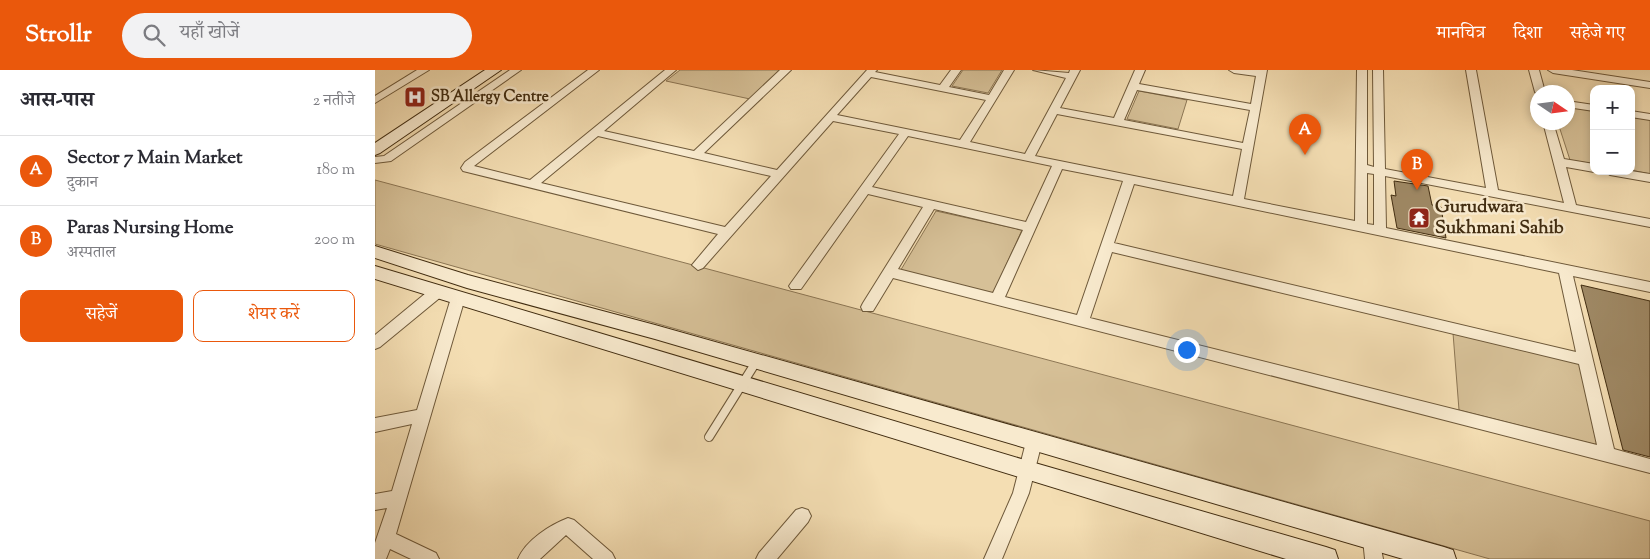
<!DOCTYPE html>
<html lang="hi">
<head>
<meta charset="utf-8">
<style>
	:root { --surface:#fff; --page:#f2f2f3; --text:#2b2b33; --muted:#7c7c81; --line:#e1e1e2; --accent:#ea580c }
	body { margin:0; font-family:"Sorts Mill Goudy","Noto Serif Devanagari",serif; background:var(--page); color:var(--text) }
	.controls { position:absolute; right:15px; top:15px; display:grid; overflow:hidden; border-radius:10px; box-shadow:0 2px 8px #0003 }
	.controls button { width:45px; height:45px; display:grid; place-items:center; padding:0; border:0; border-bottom:1px solid var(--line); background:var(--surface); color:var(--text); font:25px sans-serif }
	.compass { position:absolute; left:1155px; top:15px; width:45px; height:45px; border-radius:50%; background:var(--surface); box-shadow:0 2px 8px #0003; rotate:103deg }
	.you { position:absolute; left:811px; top:279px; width:18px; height:18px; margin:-12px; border:4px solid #fff; border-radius:50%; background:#1a73e8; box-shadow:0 0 0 8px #1a73e833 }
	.badge { display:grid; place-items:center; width:32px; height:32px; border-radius:50%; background:var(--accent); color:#fff; font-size:16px; font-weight:700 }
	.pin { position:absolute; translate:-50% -41px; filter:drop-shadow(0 1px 2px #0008) }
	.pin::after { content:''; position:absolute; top:26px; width:18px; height:15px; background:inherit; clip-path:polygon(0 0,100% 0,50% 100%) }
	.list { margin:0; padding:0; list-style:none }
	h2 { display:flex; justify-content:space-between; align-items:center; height:65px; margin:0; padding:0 20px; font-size:21px }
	h2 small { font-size:16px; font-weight:400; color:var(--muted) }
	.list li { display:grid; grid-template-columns:32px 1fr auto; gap:15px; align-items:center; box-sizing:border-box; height:70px; padding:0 20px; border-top:1px solid var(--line) }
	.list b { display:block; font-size:19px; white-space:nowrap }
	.list p { margin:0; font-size:16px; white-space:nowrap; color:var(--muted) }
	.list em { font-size:16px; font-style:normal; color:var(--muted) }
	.actions { display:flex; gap:10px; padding:15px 20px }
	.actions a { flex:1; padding:11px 0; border:1px solid var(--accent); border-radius:10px; text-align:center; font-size:18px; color:var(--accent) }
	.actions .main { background:var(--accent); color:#fff }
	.icon { flex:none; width:28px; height:28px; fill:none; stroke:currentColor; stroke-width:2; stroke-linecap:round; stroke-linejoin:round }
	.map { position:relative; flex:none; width:1275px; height:489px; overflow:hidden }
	header { display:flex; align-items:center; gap:30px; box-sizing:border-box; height:70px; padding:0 25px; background:var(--accent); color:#fff }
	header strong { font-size:24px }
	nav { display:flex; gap:28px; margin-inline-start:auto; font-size:18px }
	.search { width:350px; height:45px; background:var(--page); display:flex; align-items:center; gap:12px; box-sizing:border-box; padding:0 18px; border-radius:28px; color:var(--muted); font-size:19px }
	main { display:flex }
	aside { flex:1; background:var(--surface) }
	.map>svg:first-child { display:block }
</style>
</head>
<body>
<header>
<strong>Strollr</strong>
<div class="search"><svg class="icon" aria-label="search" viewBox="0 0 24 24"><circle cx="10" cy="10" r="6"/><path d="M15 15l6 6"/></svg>यहाँ खोजें</div>
<nav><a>मानचित्र</a><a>दिशा</a><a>सहेजे गए</a></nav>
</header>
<main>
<aside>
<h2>आस-पास<small>2 नतीजे</small></h2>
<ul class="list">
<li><span class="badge">A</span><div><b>Sector 7 Main Market</b><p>दुकान</p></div><em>180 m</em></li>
<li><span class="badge">B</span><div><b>Paras Nursing Home</b><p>अस्पताल</p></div><em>200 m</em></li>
</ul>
<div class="actions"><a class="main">सहेजें</a><a>शेयर करें</a></div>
</aside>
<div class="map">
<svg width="1275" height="489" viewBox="0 0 1275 489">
	<rect width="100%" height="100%" fill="#f4deb3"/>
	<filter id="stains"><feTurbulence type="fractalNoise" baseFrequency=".004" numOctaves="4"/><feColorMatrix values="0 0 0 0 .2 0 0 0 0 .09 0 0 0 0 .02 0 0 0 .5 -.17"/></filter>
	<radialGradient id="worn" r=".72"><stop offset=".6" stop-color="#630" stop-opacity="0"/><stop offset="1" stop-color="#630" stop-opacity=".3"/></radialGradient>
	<path fill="#d6c097" stroke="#8c7654" d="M 305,0 L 406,0 L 375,29 L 291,11 Z
		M 588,0 L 627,0 L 613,23 L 577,16 Z
		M 764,21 L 812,30 L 803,59 L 752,49 Z
		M 1193,37 L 1219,41 L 1219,94 L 1195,90 L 1183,53 L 1192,52 Z
		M 1256,47 L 1275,50 L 1275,104 L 1256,100 Z
		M 0,110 L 1275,451 L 1275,489 L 1115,489 L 0,174 Z
		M 561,141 L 647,160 L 617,226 L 524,203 Z
		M 1078,263 L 1204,293 L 1222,375 L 1084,340 Z"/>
	<path fill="#9f8965" stroke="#422d11" d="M 1019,111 L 1053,116 L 1057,135 L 1066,137 L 1071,168 L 1022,158 L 1016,125 L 1021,126 Z
		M 1206,215 L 1275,231 L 1275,387 L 1248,380 Z"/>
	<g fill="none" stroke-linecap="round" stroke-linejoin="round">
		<g stroke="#6e593a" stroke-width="10">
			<path id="lane" d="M 334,367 L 381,292"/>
		</g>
		<g stroke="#6e593a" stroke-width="2">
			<path id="street" d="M 42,0 L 54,0 L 0,33 L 0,26 Z
				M 135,0 L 146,0 L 16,91 L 0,93 L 0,87 L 9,86 Z
				M 213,0 L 224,0 L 99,96 L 155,110 L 290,0 L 301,0 L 229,61 L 319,81 L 405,0 L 416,0 L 329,83 L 402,100 L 492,0 L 502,0 L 500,2 L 565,15 L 576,0 L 586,0 L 574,17 L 614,25 L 629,0 L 639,0 L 595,72 L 650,84 L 691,8 L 658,0 L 694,3 L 695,0 L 705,0 L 685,38 L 739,48 L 760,0 L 770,0 L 764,14 L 876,34 L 881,6 L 859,3 L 854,0 L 892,0 L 869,129 L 980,151 L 982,0 L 992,0 L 992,95 L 999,97 L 998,0 L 1008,0 L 1010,99 L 1111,118 L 1091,0 L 1101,0 L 1123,120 L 1189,133 L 1168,52 L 1178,52 L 1189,89 L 1219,94 L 1219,102 L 1191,97 L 1201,135 L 1275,149 L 1275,157 L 1010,106 L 1011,158 L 1275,212 L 1275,222 L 1198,206 L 1239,379 L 1275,389 L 1275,403 L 518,208 L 498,241 L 488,241 L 486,237 L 488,233 L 548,137 L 493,124 L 426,219 L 416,219 L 414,216 L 416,213 L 524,64 L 458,51 L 328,198 L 323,200 L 317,195 L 343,164 L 88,101 L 86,98 L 90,92 ZM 496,7 L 611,30 L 585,70 L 462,45 ZM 762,20 L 875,40 L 868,73 L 749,50 ZM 682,44 L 867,79 L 858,126 L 660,86 ZM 223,66 L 396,106 L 350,157 L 166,113 ZM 533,66 L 677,96 L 651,152 L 497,117 ZM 687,99 L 748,111 L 702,245 L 630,227 ZM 992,103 L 999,104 L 999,155 L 992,154 ZM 759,114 L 1184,203 L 1201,282 L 739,173 ZM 559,139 L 648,160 L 618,223 L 523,199 ZM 737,182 L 1204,294 L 1222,375 L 715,248 Z
				M 1154,0 L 1164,0 L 1170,22 L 1162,22 L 1162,24 L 1160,22 Z
				M 1173,0 L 1197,0 L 1275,12 L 1275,18 L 1178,3 Z
				M 1192,31 L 1219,35 L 1219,41 L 1192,37 Z
				M 1256,41 L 1275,44 L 1275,50 L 1256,47 Z
				M 1229,101 L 1256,101 L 1275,104 L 1275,112 L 1235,105 Z
				M 62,217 L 69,222 L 67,226 L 5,277 L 0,279 L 0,265 L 57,218 Z
				M 83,223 L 90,228 L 21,464 L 61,483 L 64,489 L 36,489 L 15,479 L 11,489 L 0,489 L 0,473 L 12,438 L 0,440 L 0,424 L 17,421 L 37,354 L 0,362 L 0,348 L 42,340 L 76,228 Z
				M 659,365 L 665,367 L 667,372 L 654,423 L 627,489 L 609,489 L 638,423 L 651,372 L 653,367 Z
				M 427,438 L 433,440 L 436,446 L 433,452 L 402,489 L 381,489 L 384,483 L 421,440 Z
				M 193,448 L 199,450 L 237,483 L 240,489 L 218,489 L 191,465 L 165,489 L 143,489 C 151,470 175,455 193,448 Z
				M 997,460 L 1003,463 L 1008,489 L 990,489 L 988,469 L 991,463 Z"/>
		</g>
		<g stroke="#422d11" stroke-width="2">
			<path id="secondary" d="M 110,0 L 126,0 L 5,83 L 0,85 L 0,73 Z
				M 0,176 L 93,205 L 280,255 L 1069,477 L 1078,480 L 1081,489 L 1028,489 L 280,269 L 92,218 L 0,188 Z
				M 0,196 L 653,391 L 951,477 L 960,480 L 963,489 L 911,489 L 0,209 Z"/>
		</g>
		<use href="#lane" stroke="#f8eace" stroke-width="8"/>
		<use href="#street" fill="#f8eace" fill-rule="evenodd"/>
		<use href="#secondary" fill="#f8eace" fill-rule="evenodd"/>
	</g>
	<defs>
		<g id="hospital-square" transform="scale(1.125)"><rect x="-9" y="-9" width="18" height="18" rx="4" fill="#8f2418" stroke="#f8eace"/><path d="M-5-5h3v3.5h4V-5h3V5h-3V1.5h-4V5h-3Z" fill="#fff"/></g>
		<g id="temple-square" transform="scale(1.125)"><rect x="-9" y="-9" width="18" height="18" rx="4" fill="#8f2418" stroke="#f8eace"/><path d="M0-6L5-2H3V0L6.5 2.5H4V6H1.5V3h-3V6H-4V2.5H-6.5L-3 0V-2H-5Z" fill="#fff"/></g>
	</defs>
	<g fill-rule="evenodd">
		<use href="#hospital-square" x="40" y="27"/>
		<use href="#temple-square" x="1044" y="148"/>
	</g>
	<g text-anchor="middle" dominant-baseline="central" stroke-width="5" stroke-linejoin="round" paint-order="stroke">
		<g font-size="15" font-weight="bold" fill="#422d11" stroke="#f8eace" text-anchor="start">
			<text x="56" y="27">SB Allergy Centre</text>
		</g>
		<g font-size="18" font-weight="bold" fill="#422d11" stroke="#f8eace" text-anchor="start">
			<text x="1060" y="138">Gurudwara<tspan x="1060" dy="21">Sukhmani Sahib</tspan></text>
		</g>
	</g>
	<rect width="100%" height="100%" filter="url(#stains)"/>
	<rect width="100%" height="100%" fill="url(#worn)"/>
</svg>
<div class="controls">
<button>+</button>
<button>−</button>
</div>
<svg class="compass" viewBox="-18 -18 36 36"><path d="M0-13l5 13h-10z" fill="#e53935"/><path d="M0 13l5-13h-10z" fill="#7c7c81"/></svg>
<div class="you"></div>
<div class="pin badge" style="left:930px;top:85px">A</div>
<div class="pin badge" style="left:1042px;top:120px">B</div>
</div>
</main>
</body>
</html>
